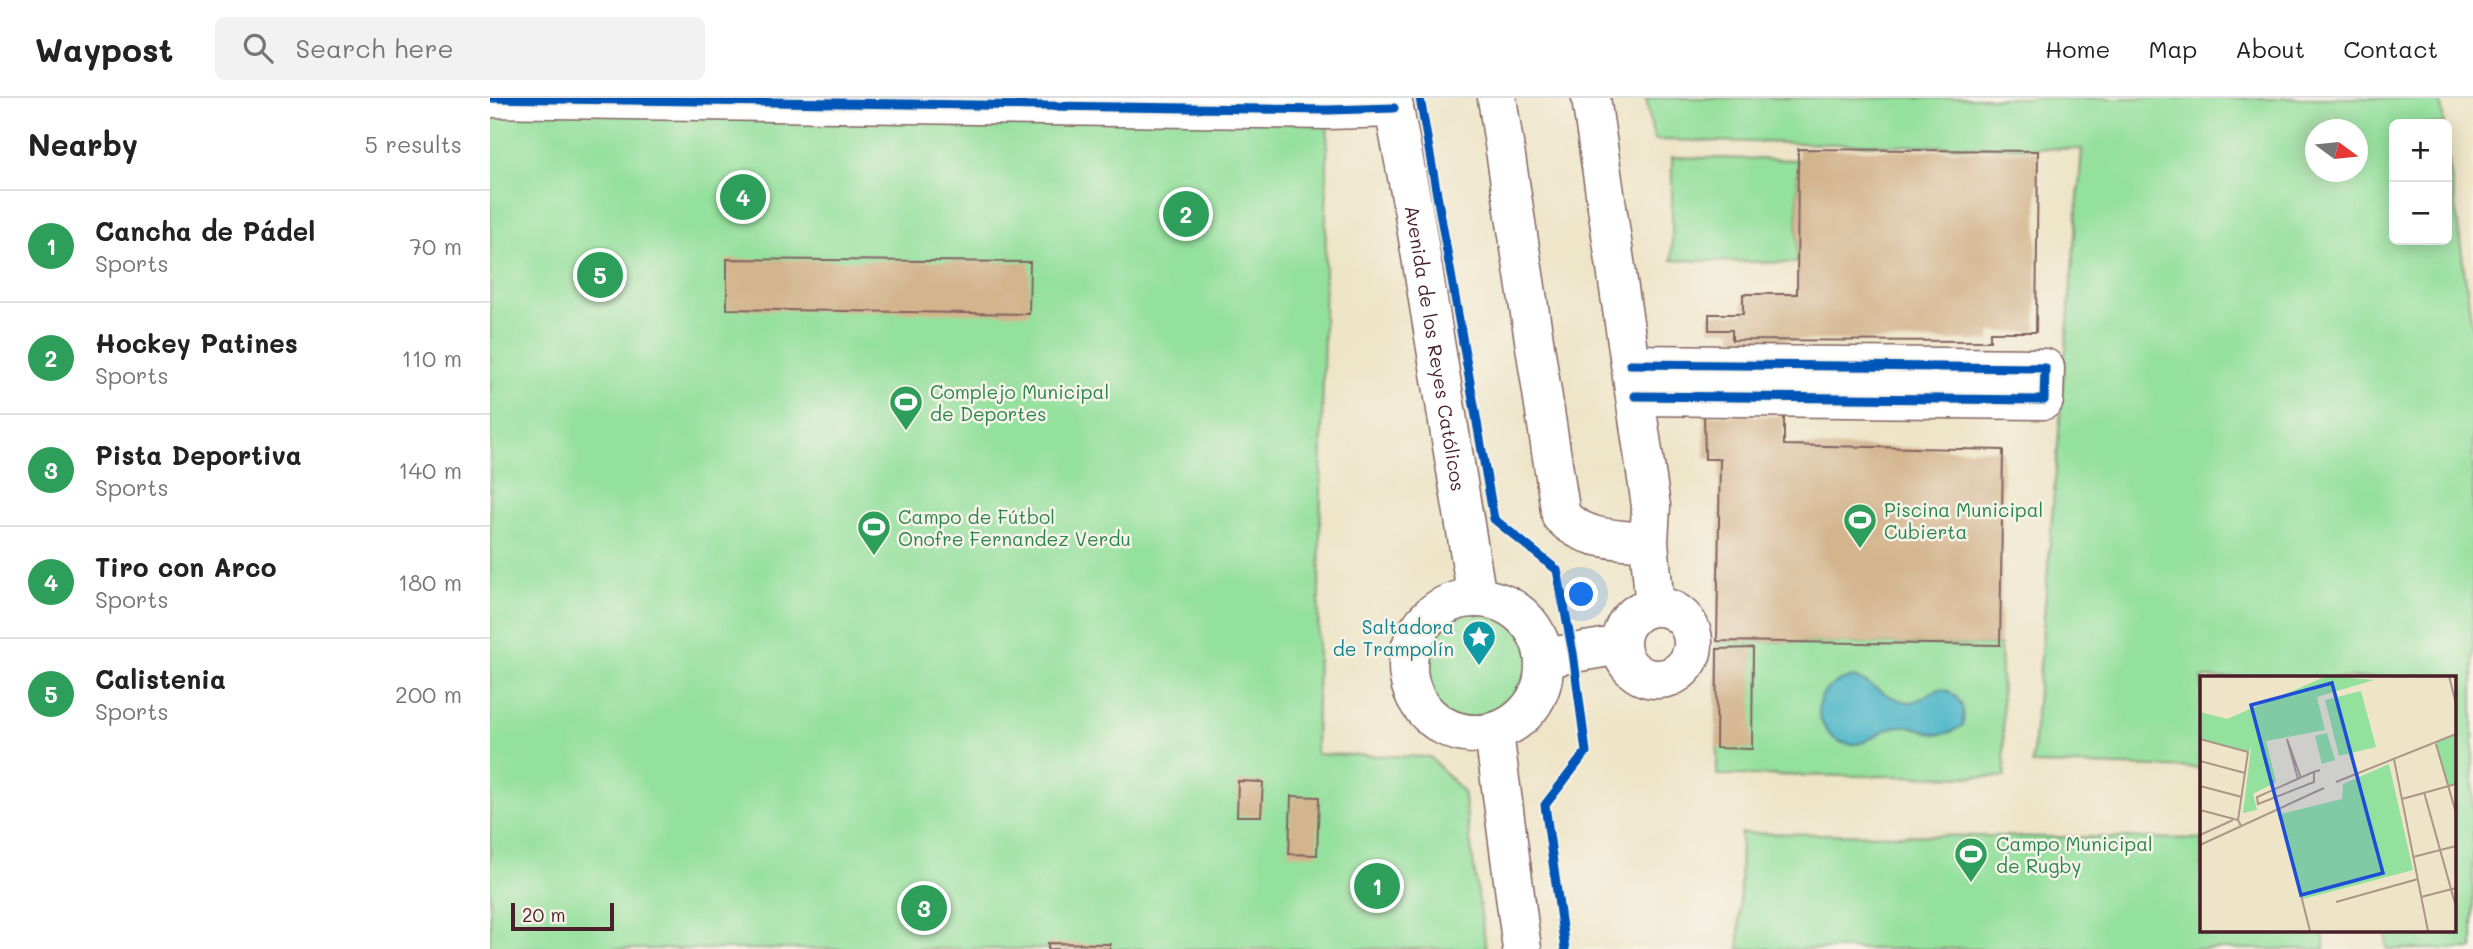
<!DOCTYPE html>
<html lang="en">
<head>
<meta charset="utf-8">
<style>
	:root { --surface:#fff; --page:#f2f2f2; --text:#222; --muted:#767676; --line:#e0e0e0; --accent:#d1495b }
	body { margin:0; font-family:Mali,sans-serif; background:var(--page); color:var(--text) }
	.controls { position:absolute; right:21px; top:21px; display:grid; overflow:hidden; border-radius:10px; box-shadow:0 4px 18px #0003 }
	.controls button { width:63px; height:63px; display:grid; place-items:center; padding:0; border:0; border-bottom:2px solid var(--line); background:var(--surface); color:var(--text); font:35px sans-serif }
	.compass { position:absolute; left:1815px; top:21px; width:63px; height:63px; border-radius:50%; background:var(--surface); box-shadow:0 4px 18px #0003; rotate:105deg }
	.scale { position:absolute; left:21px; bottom:18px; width:103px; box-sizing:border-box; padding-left:7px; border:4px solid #4a1f2b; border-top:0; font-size:19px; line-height:24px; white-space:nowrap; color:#4a1f2b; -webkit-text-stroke:5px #f7f3e8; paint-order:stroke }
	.you { position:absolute; left:1092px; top:497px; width:24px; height:24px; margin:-18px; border:5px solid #fff; border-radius:50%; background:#1a73e8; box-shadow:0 0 0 10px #1a73e833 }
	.badge { display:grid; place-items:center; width:46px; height:46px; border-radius:50%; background:var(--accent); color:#fff; font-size:23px; font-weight:700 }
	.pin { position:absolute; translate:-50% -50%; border:4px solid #fff; box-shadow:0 2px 7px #0006 }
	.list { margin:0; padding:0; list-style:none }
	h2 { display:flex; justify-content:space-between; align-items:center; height:91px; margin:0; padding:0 28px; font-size:30px }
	h2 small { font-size:23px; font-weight:400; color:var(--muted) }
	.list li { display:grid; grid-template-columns:46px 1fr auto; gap:21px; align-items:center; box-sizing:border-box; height:112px; padding:0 28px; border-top:2px solid var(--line) }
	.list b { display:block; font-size:26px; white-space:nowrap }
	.list p { margin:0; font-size:23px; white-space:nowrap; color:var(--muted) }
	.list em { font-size:23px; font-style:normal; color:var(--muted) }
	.icon { flex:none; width:38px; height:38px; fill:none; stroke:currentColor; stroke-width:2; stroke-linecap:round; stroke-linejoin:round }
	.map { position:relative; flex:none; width:1983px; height:851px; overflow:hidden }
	header { display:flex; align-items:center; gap:42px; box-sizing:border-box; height:98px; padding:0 35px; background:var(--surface); border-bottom:2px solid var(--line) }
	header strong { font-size:33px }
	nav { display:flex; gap:38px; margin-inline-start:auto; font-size:24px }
	.search { width:490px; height:63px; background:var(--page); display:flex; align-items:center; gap:18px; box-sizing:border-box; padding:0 24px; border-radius:10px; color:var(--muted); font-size:26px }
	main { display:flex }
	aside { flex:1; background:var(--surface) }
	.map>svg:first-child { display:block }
</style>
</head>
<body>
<header>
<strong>Waypost</strong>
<div class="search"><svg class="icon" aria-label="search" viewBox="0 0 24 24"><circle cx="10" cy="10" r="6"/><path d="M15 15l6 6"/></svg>Search here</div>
<nav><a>Home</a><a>Map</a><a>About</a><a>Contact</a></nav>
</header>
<main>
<aside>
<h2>Nearby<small>5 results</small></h2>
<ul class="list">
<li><span class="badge" style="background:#2e9e5b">1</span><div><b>Cancha de Pádel</b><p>Sports</p></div><em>70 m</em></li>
<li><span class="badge" style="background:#2e9e5b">2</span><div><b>Hockey Patines</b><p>Sports</p></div><em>110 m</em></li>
<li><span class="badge" style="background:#2e9e5b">3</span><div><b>Pista Deportiva</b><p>Sports</p></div><em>140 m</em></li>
<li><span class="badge" style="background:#2e9e5b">4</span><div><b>Tiro con Arco</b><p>Sports</p></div><em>180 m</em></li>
<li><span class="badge" style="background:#2e9e5b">5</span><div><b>Calistenia</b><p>Sports</p></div><em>200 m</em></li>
</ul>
</aside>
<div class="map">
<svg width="1983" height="851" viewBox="0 0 1983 851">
	<rect width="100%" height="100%" fill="#f7f3e8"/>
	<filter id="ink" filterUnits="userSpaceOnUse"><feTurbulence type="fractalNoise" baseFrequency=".0143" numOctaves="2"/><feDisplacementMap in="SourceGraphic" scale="14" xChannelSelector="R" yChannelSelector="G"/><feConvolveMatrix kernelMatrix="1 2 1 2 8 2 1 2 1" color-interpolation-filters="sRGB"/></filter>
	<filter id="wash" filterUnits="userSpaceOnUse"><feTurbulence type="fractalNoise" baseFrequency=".00686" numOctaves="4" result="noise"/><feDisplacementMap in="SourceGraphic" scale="28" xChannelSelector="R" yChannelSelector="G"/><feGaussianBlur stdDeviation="1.57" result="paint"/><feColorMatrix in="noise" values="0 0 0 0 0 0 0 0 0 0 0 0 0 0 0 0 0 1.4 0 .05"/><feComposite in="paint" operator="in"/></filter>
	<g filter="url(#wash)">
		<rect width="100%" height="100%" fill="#eee5c8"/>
		<path fill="#94e09d" stroke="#6f8064" stroke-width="2" fill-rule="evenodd" d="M 0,0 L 838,12 L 826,656 L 940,659 L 973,694 L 996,851 L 0,851 Z
			M 1156,0 L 1950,0 L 1954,26 L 1904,26 L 1904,142 L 1957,142 L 1957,49 L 1983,235 L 1983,851 L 1897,851 L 1896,832 L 1964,832 L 1964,580 L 1712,580 L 1712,670 L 1542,666 L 1592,51 L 1164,42 ZM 1826,32 L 1868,32 L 1868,74 L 1826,74 Z
			M 1182,59 L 1308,62 L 1307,165 L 1182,162 Z
			M925 569a61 61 0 1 1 122 0a61 61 0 1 1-122 0Z
			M 1227,543 L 1510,547 L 1515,679 L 1227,677 Z
			M 1251,735 L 1712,741 L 1712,832 L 1834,832 L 1834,851 L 1249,851 Z"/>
		<path fill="#4ab5c8" stroke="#4a6a7a" stroke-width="2" d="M 1364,579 C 1380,585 1404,604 1420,604 C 1437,603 1447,581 1464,597 C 1474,606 1474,615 1473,627 C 1442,648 1442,628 1412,628 C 1391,628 1379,649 1358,646 C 1339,644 1324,619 1330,602 C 1335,587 1351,582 1364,579 Z"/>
		<g id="blocks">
			<path fill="#d3b48d" d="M 1308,51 L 1548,53 L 1546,234 L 1500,234 L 1500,243 L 1242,242 L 1242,232 L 1219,232 L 1219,216 L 1253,216 L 1253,196 L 1307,196 Z
				M 237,161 L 540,164 L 539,216 L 237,211 Z
				M 1214,317 L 1294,318 L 1294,347 L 1513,352 L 1510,547 L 1227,543 L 1230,361 L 1215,361 Z
				M 1263,550 L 1262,651 L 1226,650 L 1227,551 Z
				M 748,683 L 773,684 L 771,718 L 747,718 Z
				M 801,698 L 829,699 L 827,757 L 799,756 Z
				M 558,845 L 620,846 L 620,851 L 558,851 Z"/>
		</g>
	</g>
	<g filter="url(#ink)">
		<use href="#blocks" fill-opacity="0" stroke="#836462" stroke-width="2"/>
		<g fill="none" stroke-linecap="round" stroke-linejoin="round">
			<g stroke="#836462" stroke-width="41">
				<path id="minor" d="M 0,0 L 838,12 L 904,10
					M 1007,0 L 1071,418 C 1095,443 1126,441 1159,444
					M 1101,0 L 1161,408 L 1159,444 L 1165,509
					M 1140,266 L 1555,270 L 1554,302 L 1145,298
					M1131 545a36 36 0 1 1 72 0a36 36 0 1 1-72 0Z
					M 1054,560 L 1131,547"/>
			</g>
			<g stroke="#836462" stroke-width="41">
				<g id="major">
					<path id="s1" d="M 902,0 L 923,110 L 987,500"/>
					<circle cx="986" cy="568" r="68"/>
					<path d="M 1004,635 L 1032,851"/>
				</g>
			</g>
			<use href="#minor" stroke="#fff" stroke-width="38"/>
			<use href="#major" stroke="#fff" stroke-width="38"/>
			<g stroke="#f7f3e8" stroke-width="13">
				<path id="cycleway" d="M 0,0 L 838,12 L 904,10
					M 930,0 L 1004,421 L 1067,472 L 1083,555 L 1096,654 L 1055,707 L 1075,851
					M 1140,266 L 1555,270 L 1554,302 L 1145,298"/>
			</g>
			<use href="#cycleway" stroke="#0057b8" stroke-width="9"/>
		</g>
	</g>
	<defs>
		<g id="stadium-pin" transform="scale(1.75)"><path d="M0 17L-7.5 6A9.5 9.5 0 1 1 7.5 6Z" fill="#2e9e5b" stroke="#f7f3e8"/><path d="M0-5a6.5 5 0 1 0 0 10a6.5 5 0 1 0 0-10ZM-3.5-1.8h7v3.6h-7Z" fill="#fff"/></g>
		<g id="sight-pin" transform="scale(1.75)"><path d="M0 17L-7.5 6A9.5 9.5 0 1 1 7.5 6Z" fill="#0f9aa8" stroke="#f7f3e8"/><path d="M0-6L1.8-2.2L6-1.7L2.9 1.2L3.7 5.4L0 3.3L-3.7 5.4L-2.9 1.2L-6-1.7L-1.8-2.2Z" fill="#fff"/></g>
	</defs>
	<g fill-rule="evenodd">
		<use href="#stadium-pin" x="416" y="304"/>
		<use href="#stadium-pin" x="1370" y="422"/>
		<use href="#stadium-pin" x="384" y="429"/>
		<use href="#sight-pin" x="989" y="539"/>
		<use href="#stadium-pin" x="1481" y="756"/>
	</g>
	<g text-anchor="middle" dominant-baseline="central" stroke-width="5" stroke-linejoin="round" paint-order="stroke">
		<g font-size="19" fill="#4a1f2b" stroke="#f7f3e8">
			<text stroke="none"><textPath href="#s1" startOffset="254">Avenida de los Reyes Católicos</textPath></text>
		</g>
		<g font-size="19" fill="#27864d" stroke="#f7f3e8" text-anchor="start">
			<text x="440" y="293">Complejo Municipal<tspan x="440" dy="22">de Deportes</tspan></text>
			<text x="1394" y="411">Piscina Municipal<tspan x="1394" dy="22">Cubierta</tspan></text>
			<text x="408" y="418">Campo de Fútbol<tspan x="408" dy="22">Onofre Fernandez Verdu</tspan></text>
			<text x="1506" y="745">Campo Municipal<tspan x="1506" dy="22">de Rugby</tspan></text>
		</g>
		<g font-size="19" fill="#0d838f" stroke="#f7f3e8" text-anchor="end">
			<text x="964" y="528">Saltadora<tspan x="964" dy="22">de Trampolín</tspan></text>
		</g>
	</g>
	<g transform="translate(1710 578)">
		<rect width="256" height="256" fill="#eee5c8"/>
		<path d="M 127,0 L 174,4 L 117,21 L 125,54 L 66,65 L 76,106 L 53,118 L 57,134 L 43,137 L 51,72 L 48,76 L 0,63 L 0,36 L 27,43 ZM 161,15 L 176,71 L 139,80 L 125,24 ZM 127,57 L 135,84 L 122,88 L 115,60 ZM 255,58 L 255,108 L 248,110 L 236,65 ZM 189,88 L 213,194 L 103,223 L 81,138 L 142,123 L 143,108 Z" fill="#94e09d"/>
		<path fill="none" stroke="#ac9689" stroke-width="2" d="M 249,0 L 256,28M 0,63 L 48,76 L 38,144 L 41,150M 236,68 L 256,137M 194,83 L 228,255M 0,85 L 45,97M 114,97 L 114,106 L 58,128 L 57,121 L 111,97 L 120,94M 98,103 L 87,63 L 101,102M 136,106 L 256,58M 0,110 L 42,121M 224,116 L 256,231M 202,123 L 256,108M 79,132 L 110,255M 0,134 L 38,144M 0,159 L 33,144M 0,169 L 124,112M 213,181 L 256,170M 221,221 L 256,212M 136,226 L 218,203"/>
		<path fill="#1d4ed8" fill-opacity="0.15" stroke="#1d4ed8" stroke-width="3.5" d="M 132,7 L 183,197 L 101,219 L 51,29 Z"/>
		<rect width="256" height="256" fill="none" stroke="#4a1f2b" stroke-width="3.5"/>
	</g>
</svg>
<div class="controls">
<button>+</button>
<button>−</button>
</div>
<svg class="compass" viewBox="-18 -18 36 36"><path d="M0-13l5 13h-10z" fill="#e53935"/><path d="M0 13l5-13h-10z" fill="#767676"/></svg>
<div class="scale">20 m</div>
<div class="you"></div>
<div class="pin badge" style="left:887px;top:788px;background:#2e9e5b">1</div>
<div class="pin badge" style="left:696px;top:116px;background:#2e9e5b">2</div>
<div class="pin badge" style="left:434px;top:810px;background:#2e9e5b">3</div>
<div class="pin badge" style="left:253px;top:99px;background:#2e9e5b">4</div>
<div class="pin badge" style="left:110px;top:177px;background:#2e9e5b">5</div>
</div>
</main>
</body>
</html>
